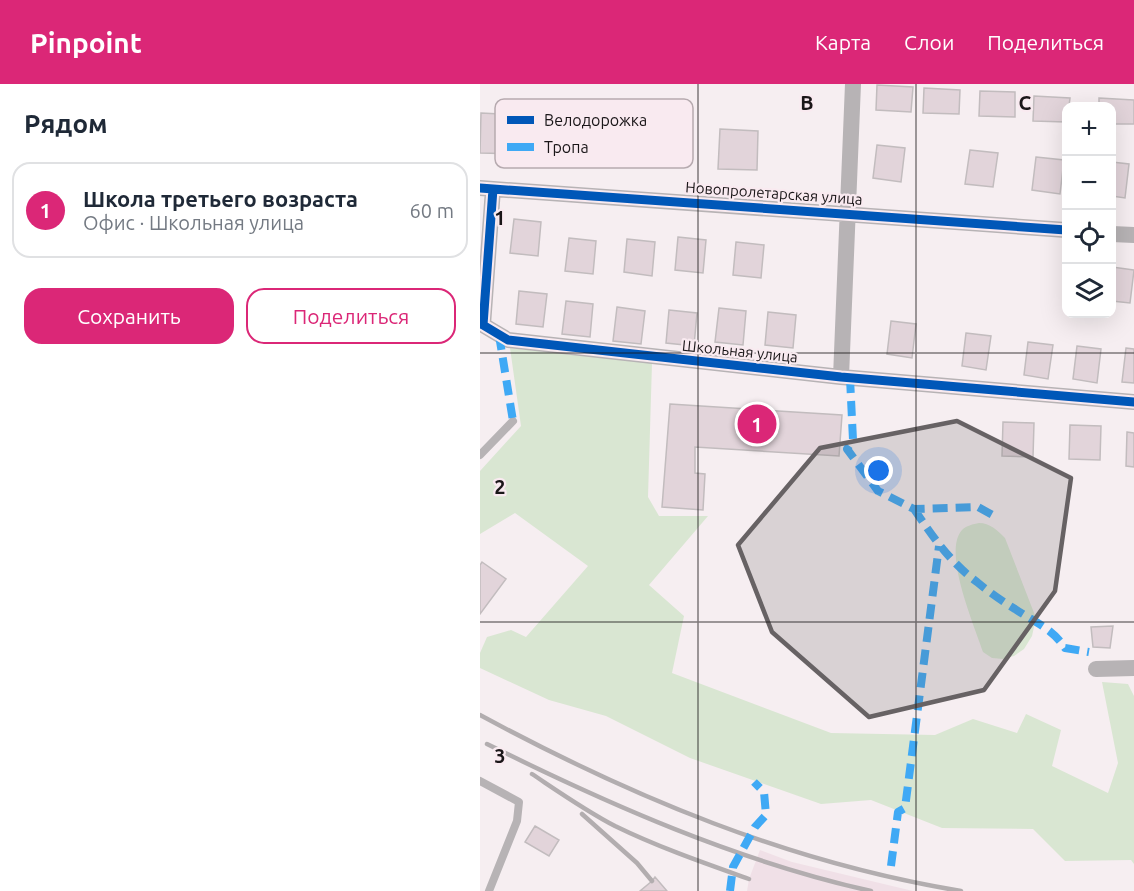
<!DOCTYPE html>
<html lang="ru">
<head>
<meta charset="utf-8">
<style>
	:root { --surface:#fff; --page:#f6f6f7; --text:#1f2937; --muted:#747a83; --line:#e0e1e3; --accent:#db2777 }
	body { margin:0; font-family:Ubuntu,sans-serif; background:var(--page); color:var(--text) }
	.controls { position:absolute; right:18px; top:18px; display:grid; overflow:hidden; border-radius:12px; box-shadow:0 6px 24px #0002 }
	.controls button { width:54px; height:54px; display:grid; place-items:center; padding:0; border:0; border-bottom:2px solid var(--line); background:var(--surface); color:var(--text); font:30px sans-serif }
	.you { position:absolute; left:399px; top:387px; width:21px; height:21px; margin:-15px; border:4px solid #fff; border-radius:50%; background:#1a73e8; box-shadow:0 0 0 9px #1a73e833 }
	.badge { display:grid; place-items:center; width:39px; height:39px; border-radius:50%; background:var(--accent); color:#fff; font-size:20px; font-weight:700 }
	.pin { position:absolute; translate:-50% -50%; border:3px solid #fff; box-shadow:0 2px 6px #0006 }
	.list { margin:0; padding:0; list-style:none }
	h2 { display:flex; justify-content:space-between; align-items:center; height:78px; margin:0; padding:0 24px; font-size:26px }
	h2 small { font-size:20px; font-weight:400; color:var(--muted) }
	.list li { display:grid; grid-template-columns:39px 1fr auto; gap:18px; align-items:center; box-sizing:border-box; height:96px; margin:0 12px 12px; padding:0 12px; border:2px solid var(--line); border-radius:18px }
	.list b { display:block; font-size:22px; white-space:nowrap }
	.list p { margin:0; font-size:20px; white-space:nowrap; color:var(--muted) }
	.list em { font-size:20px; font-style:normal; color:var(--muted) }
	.actions { display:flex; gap:12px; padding:18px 24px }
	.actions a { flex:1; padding:14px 0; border:2px solid var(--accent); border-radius:18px; text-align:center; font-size:21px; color:var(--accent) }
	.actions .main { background:var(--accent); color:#fff }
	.icon { flex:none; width:33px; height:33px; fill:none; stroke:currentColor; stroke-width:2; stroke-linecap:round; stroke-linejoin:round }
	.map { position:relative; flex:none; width:654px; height:807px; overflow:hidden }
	header { display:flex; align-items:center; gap:36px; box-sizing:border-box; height:84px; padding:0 30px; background:var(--accent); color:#fff }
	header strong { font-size:28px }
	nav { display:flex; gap:33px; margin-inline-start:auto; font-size:21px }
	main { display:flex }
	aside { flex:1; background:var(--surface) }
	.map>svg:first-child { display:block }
</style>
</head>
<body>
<header>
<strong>Pinpoint</strong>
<nav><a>Карта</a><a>Слои</a><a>Поделиться</a></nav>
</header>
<main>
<aside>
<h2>Рядом<small></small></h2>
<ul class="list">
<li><span class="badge">1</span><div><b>Школа третьего возраста</b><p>Офис · Школьная улица</p></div><em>60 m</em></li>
</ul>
<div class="actions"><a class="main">Сохранить</a><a>Поделиться</a></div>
</aside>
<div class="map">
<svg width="654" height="807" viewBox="0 0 654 807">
	<rect width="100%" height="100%" fill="#f6eef1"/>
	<path fill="#f0e0e7" d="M 280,766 L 312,778 L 433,807 L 267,807 L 269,795 Z"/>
	<path fill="#d9e6d2" d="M 30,264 L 172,279 L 168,413 L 179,432 L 228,432 L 169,501 L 204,532 L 192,589 L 351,649 L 455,651 L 493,635 L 537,649 L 546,630 L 581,646 L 572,682 L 628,709 L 638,679 L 622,598 L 648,600 L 654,612 L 654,780 L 651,776 L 585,777 L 553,745 L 462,744 L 391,716 L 341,720 L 210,674 L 126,632 L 69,616 L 0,584 L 0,569 L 7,553 L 31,546 L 46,553 L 108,482 L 35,429 L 0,450 L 0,387 L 41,342 Z
		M 499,439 C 510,439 517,446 525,454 L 556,534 L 552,552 L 544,565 L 534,572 L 523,575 L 512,574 L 503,568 C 495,543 462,468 482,446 C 486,442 493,440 499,439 Z"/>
	<path fill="#e2d4da" stroke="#c2bcbe" stroke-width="1.5" d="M 397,1 L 433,3 L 431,28 L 396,26 Z
		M 444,4 L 480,6 L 479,30 L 443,29 Z
		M 500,7 L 535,8 L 535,33 L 499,32 Z
		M 554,12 L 590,14 L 589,22 L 586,22 L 586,38 L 553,37 Z
		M 619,14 L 654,16 L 654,40 L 632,40 L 632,22 L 619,22 Z
		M 1,29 L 40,31 L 38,70 L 0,69 Z
		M 240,45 L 278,47 L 277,86 L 238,85 Z
		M 397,61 L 425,64 L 421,98 L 393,94 Z
		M 490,66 L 518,69 L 513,103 L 485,100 Z
		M 556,73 L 584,76 L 580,110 L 552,106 Z
		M 632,78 L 649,80 L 645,114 L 632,112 Z
		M 34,135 L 61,138 L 58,172 L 30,169 Z
		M 198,153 L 226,156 L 223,189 L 195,186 Z
		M 89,154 L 116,157 L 113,190 L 85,187 Z
		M 147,155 L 175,158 L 172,192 L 144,188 Z
		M 256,158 L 284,161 L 281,194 L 253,191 Z
		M 632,183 L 654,186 L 650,219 L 632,217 Z
		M 39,207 L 67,210 L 63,243 L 36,240 Z
		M 86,217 L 113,220 L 110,253 L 82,250 Z
		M 137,223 L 165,227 L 161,260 L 133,257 Z
		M 239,224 L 266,227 L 263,261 L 235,258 Z
		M 189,226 L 217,229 L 214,262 L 186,259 Z
		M 288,228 L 316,231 L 313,264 L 285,261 Z
		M 411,237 L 436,240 L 432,274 L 407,270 Z
		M 486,249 L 511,252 L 506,286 L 482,282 Z
		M 548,258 L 573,261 L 568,295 L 544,291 Z
		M 597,262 L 621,265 L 617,299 L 593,295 Z
		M 646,264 L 654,265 L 654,299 L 642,298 Z
		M 190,320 L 362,331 L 359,372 L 215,363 L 215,389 L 225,390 L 223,426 L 182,423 Z
		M 523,338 L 554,339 L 553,373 L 522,372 Z
		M 590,341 L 621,342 L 620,376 L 589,375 Z
		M 647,348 L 654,349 L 654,383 L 646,382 Z
		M 2,478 L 26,495 L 0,530 L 0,481 Z
		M 633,542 L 630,564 L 613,563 L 611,543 Z
		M 55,742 L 79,756 L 69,772 L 45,758 Z
		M 175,793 L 187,807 L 160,807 L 172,797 Z"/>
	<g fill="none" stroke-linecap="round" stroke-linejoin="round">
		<path stroke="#b7b3b5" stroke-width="8" d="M 0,371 L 33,337
			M 0,697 L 39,718 L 37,737 L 9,807"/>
		<path stroke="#b7b3b5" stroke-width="16" d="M 0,104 L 586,146
			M 13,105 L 3,241 L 28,256 L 361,293 L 654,318
			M 632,150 L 654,151
			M 361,293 L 373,0
			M 616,585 L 654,584"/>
		<path stroke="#b2adaf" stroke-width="4.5" d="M 0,631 C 152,713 310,779 481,807
			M 7,660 C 130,721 257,777 391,807
			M 52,690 C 79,708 106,727 135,742 C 178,763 224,779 269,795
			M 102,730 L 157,779 L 172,797"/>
		<path stroke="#3fa9f5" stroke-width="8" stroke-dasharray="15 8" stroke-linecap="butt" d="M 19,251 L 33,337
			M 370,294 L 373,356 L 367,365 L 398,407 L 434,425 L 498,423 L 516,433
			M 434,425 C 453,453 470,478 497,498 C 509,508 522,517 535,525 C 554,538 572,544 585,564 L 609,568
			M 411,782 L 418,728 L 425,724 L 459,462
			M 250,807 L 253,783 L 275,743 L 286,731 L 284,708 L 274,698"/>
		<g stroke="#f9eaf0" stroke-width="13">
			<path id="cycleway" d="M 0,104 L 586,146
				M 13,105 L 3,241 L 28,256 L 361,293 L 654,318"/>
		</g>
		<use href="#cycleway" stroke="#0057b8" stroke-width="9"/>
	</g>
	<path fill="#676264" fill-opacity="0.2" stroke="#676264" stroke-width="4.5" stroke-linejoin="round" d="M 477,337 L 591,394 L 575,507 L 504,606 L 389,633 L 292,548 L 258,461 L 340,364 Z"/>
	<path fill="none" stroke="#1a1618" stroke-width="1.5" stroke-opacity="0.55" d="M 218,0 L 218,807M 436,0 L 436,807M 0,269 L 654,269M 0,538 L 654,538"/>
	<g text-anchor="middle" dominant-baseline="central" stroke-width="4.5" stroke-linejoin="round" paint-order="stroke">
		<g font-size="15" fill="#1a1618" stroke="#f9eaf0">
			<text transform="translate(294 109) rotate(4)">Новопролетарская улица</text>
			<text transform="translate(260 267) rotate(6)">Школьная улица</text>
		</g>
	</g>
	<rect x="15" y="15" width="198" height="69" rx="9" fill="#f9eaf0" stroke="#b6aaaf" stroke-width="1.5"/>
	<rect x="27" y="32" width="27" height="8" fill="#0057b8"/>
	<rect x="27" y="59" width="27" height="8" fill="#3fa9f5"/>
	<g font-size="16" fill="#1a1618">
		<text x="64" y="42">Велодорожка</text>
		<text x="64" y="69">Тропа</text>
	</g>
	<g font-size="20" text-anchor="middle" font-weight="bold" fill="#1a1618" stroke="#f9eaf0" stroke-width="4.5" stroke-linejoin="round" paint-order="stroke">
		<text x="327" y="26">B</text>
		<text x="545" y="26">C</text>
		<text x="20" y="141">1</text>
		<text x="20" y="410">2</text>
		<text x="20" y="679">3</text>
	</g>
</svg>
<div class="controls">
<button>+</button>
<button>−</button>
<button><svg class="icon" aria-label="locate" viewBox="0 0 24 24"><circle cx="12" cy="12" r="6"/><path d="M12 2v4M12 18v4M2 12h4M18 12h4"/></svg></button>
<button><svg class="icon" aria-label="layers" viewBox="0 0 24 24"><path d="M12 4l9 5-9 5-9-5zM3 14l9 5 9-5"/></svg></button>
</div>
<div class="you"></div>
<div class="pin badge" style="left:277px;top:340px">1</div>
</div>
</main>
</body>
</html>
